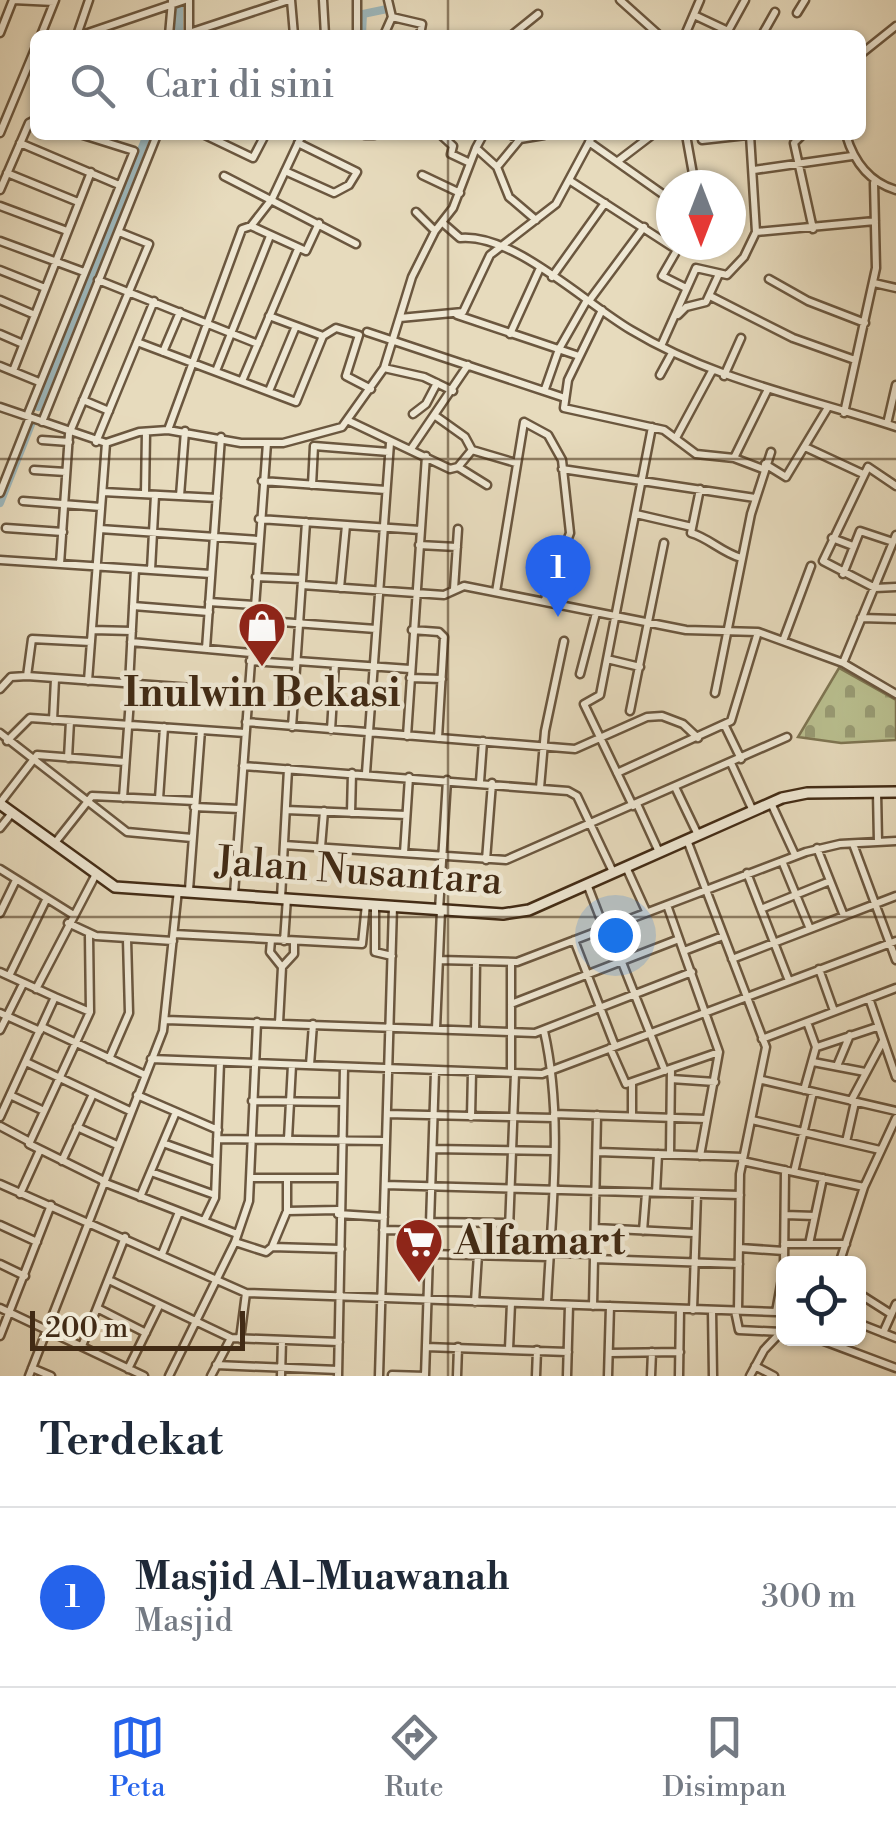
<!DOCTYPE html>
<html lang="id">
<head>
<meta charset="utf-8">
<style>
	:root { --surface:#fff; --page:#f2f2f3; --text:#1f2937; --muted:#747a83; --line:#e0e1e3; --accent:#2563eb }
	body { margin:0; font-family:"Libre Bodoni",serif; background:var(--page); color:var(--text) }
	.controls { position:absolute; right:30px; bottom:30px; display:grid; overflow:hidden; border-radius:15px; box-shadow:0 2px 8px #0004 }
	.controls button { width:90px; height:90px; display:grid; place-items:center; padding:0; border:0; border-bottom:2px solid var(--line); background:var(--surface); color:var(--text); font:50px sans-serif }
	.compass { position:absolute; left:656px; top:170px; width:90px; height:90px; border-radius:50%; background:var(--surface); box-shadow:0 2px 8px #0004; rotate:180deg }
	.scale { position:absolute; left:30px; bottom:25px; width:215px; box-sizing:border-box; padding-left:10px; border:5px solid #422b15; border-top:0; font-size:28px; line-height:35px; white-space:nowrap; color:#422b15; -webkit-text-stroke:8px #efe8d4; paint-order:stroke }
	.you { position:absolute; left:615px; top:935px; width:35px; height:35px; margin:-25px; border:8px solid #fff; border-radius:50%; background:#1a73e8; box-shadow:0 0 0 15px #1a73e833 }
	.badge { display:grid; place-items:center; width:65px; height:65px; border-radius:50%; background:var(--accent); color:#fff; font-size:32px; font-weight:700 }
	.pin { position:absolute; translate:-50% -82px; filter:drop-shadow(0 2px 5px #0008) }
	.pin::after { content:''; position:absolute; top:52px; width:35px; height:30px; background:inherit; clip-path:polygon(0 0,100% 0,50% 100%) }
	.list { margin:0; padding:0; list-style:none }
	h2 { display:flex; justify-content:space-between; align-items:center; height:130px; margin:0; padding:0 40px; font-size:42px }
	h2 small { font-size:32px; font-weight:400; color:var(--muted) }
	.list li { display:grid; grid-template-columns:65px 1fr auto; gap:30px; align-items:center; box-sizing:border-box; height:180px; padding:0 40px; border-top:2px solid var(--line) }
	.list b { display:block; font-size:38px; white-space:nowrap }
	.list p { margin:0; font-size:32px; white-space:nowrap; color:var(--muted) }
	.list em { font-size:32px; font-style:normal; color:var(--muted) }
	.icon { flex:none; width:55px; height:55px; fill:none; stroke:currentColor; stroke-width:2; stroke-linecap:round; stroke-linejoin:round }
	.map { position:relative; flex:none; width:896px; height:1376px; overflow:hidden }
	.search { position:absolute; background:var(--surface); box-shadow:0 2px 8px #0004; left:30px; right:30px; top:30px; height:110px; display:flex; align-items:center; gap:25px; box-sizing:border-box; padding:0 35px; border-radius:15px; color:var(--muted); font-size:38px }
	.sheet { height:310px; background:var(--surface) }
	nav { display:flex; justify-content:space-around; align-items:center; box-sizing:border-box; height:140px; border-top:2px solid var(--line); background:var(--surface); font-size:28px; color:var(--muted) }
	nav a { display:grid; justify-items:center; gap:5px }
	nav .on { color:var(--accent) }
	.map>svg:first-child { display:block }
</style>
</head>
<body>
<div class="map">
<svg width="896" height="1376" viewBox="0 0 896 1376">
	<defs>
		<pattern id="cemetery-stones" width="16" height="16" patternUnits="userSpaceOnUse" patternTransform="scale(2.5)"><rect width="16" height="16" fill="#b9bf8f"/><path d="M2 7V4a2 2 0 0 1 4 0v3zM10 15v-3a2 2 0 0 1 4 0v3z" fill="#989b74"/></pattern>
	</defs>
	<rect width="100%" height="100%" fill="#e7dbbd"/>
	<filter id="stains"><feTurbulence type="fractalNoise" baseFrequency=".002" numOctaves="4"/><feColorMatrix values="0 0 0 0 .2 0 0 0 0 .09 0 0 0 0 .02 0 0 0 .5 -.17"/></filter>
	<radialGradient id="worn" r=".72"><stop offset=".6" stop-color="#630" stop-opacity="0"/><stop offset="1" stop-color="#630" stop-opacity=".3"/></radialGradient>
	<path fill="url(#cemetery-stones)" stroke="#7e7552" stroke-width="2.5" d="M 839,668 L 896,700 L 896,740 L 841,743 L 798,737 Z"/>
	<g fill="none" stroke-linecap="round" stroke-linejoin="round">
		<path stroke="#9db8bd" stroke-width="8" d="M 179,35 L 179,7
			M 362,35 L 363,14 L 387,9
			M 38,407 L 147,135
			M 0,503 L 32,422"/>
		<g stroke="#6b573f" stroke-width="11">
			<path id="street" d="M 189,0 L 189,33 L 289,0
				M 291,0 L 294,35
				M 323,0 L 325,35
				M 357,0 L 357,35
				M 620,0 L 659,35
				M 797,13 L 805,0
				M 694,15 L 728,31 L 745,0
				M 392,17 L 422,24 L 420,35
				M 0,33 L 13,0 L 54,2
				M 41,35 L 55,0
				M 77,35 L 89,0
				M 82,35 L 185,0
				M 169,35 L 172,1
				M 384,35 L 392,17 L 388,0
				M 512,35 L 538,14
				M 685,35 L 700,0
				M 762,35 L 775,12
				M 861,54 L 896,26
				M 0,133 L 35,49
				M 205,135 L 253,158 L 265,135
				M 365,135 L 374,135
				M 441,135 L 453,146 L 451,154 L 468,162
				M 483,135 L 476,148 L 497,167 L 509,197 L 536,220
				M 511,135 L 520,139 L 544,135
				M 686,135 L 695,185
				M 802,135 L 794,143 L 813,229
				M 846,135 C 854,162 869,182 896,190
				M 702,140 L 747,135
				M 589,142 L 671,200
				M 20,143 L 119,185
				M 618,161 L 652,135
				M 497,167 L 520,139
				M 754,170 L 852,156
				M 285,171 L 334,193 L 349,185 L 357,172 L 298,143
				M 7,173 L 78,202
				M 422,175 L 460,193
				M 224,176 L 356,244
				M 569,180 L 677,250 L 662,276 L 686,288
				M 0,190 L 29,123 L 35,120
				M 0,206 L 67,231
				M 416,212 L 435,231
				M 444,224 L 460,238 C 513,233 585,303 631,330 C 714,380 805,397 896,427
				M 251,226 L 272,199 L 302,135
				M 756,232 L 875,221
				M 0,241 L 84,272
				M 0,270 L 45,288
				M 552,277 L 605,203
				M 769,279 L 808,301 L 865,323
				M 98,280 L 258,344
				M 874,283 L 896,288
				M 710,296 L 793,338 L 855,360
				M 0,300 L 35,315
				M 589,301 L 644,227
				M 602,310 L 568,380 L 564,408 L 664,430 L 696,454 L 734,458 L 763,469
				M 457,315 L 579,356
				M 678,315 L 686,307 L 706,302 L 719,274
				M 269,316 L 323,336
				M 400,318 L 463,312 L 490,255 L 556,204 L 593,135
				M 367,332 L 562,397
				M 0,334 L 23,344
				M 510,334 L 540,268
				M 137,342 L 296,402 L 323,336 L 336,328 L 359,335 L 346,376 L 371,389
				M 661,346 L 696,268 L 727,275 L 744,257 L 756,232 L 750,135
				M 163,352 L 180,312
				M 0,366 L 39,382
				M 384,368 L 424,377 L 453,391
				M 13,371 L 91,172
				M 216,371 L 270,236
				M 660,375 L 672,353
				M 724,376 L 741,338
				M 242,381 L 298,249
				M 545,389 L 559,349 L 587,300
				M 269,391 L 296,326
				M 83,400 L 109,411
				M 0,407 L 106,443 L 139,432 L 168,430 L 241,443 L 283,443 L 342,427 L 384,368 L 412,277 L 435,231 L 453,208 L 476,148
				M 844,413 L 876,268 L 874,183
				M 413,414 L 426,404 L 437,383
				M 27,416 L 134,151 L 83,135
				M 437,417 L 465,437 L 472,450
				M 349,421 L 450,469 L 458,467 L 472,450 L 516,463
				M 42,422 L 157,135
				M 887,424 L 896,385
				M 168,430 L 242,229 L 251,226 L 306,251 L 319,223
				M 677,436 L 712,371
				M 42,440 L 69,442
				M 96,442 L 154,301
				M 805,447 L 863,474
				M 411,449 L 468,365
				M 734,458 L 768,389
				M 765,464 L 786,477 L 827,409
				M 458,467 L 487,485
				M 562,469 L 755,498
				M 34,470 L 66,472
				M 262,481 L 386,490
				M 312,485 L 314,446 L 389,452
				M 896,486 L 868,467 L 823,561 L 875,588 L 896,587
				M 700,489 L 691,533 C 709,538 721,552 741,558
				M 103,492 L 217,498
				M 0,493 L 30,417
				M 145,494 L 146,432
				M 180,496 L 185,431
				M 23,501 L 101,507
				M 636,514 L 692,527
				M 259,519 L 420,530
				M 6,528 L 63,532
				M 100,529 L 258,540
				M 832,538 L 853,546
				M 419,545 L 457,547
				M 0,560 L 211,574
				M 60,564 L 69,434 L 149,244 L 119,232
				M 151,570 L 155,495
				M 843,574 L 860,531 L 893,542
				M 256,577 L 302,579
				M 302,585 L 444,595 L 464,586 L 686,630 L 758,632 L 843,663 L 896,694
				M 340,588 L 346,525
				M 454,589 L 458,529
				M 496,592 L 524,422 L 548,435 L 562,460 L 570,533 L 560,559 L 549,570 L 545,602
				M 209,602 L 254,605
				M 133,606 L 209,612
				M 861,618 L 896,619
				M 253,620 L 376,629
				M 92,630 L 132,631
				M 412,630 L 439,632 L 444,637 L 438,738
				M 783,641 L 811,566
				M 131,642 L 251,653
				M 206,649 L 221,437
				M 607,659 L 640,667
				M 250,661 L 296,664
				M 297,661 L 410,669
				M 843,663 L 896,535
				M 580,674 L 596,613
				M 27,676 L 32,639 L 91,642
				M 410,678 L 442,679
				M 88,681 L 106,443
				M 129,685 L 135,569
				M 0,689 L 11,677 L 27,676 L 248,692
				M 715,693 L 751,514 L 771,452
				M 630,711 L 664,543
				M 53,720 L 55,679
				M 246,722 L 575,749 L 647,717 L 662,716 L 683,724 L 698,738
				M 725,726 L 741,759
				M 292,727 L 306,522
				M 331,730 L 335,664
				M 0,733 L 127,832 L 192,838
				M 407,736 L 426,456
				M 7,741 L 30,718 L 245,733
				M 68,758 L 70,721
				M 731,763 L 753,811
				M 243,766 L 568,791 L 577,796 L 613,872
				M 366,773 L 390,443
				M 617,773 L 731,721 L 758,632
				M 480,782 L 483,741
				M 675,787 L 698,835
				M 540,788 L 545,731 L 564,641
				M 877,792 L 878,842
				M 123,798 L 131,685
				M 159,799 L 164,727
				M 0,803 L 37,755 L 125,762
				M 771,803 L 795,855
				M 637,804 L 659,852
				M 633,806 L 584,704 L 600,695 L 652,427
				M 194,807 L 240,809
				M 286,810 L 406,815
				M 351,813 L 352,773
				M 0,828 L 12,813
				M 687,840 L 766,1047 L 740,1174 L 738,1311
				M 54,844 L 92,796 L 195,801
				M 853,844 L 896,960
				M 284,845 L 506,860 L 787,737
				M 321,847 L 324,811
				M 817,848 L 844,916
				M 404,853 L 409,777
				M 486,860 L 492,783
				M 782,861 L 810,929
				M 626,867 L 646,911
				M 0,869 L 72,914
				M 747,873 L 789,981
				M 587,884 L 604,928
				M 189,890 L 201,730
				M 234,894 L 267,443
				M 281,898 L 288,769
				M 375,905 L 375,952 L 392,956
				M 667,905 L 719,1052 L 700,1156
				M 761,909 L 830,881
				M 439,910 L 447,780
				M 0,913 L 16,880
				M 68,923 L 96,936 L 173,941
				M 608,927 L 665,1071
				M 174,934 L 362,944 L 366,904
				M 89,935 L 90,1012 L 29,1144 L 104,1181
				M 271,940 L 270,952 L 282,967
				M 574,940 L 615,1046
				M 284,941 L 287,898
				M 684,951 L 723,936
				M 732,959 L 896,896
				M 439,960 L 517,962 L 806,852 L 840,844 L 896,841
				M 511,963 L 511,1073
				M 819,969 L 834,1011
				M 0,972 L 55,997 L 0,1117
				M 9,976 L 46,900
				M 36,989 L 95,876
				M 55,997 L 90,1012
				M 869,998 L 896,1077
				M 511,1004 L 679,939
				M 0,1013 L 40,1031
				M 166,1020 L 535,1033 L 692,972
				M 279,1023 L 282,967 L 294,954 L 294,942
				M 42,1027 L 145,1075
				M 436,1029 L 441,910
				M 0,1030 L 23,984
				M 475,1030 L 476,961
				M 544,1031 C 564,1119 551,1214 547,1304
				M 762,1039 L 896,988
				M 817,1047 L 877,1027
				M 610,1048 L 626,1084 L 719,1052
				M 109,1059 L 129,1013 L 127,939
				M 151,1059 L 542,1074 L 896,941
				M 26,1062 L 130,1111
				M 813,1062 L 865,1072
				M 310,1065 L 313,1024
				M 837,1066 L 850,1035
				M 671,1079 L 715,1082
				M 762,1080 L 896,1111
				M 632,1082 L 632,1116
				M 804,1090 L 816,1047 L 807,1022
				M 10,1095 L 44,1111
				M 137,1095 L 218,1130
				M 252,1101 L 343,1102
				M 851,1101 L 883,1041
				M 387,1114 L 554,1118
				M 554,1114 L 706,1119
				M 471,1117 L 472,1072
				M 752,1120 L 880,1150
				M 0,1126 L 30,1142
				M 77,1127 L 117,1145
				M 217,1139 L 386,1141
				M 288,1139 L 292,1065
				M 846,1142 L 855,1102
				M 163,1143 L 216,1162
				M 433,1149 L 553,1151
				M 598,1152 L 743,1157
				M 670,1154 L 671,1069
				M 62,1161 L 93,1094
				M 742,1161 L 864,1187
				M 151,1172 L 215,1195
				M 794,1172 L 813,1092
				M 250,1178 L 340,1178
				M 103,1182 L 237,1234
				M 0,1184 L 246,1293 L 776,1312 L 784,1268
				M 385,1185 L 740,1195
				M 656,1193 L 658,1154
				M 20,1194 L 40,1150
				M 140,1197 L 176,1112
				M 287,1211 L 338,1210
				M 338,1214 L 384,1217
				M 785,1215 L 815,1216
				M 204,1221 L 215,1198 L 220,1062
				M 430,1222 L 510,1223
				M 0,1225 L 37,1242
				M 595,1228 L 694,1233
				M 383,1230 L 430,1231
				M 643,1231 L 646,1193
				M 235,1242 L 266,1252 L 272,1247 L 341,1249
				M 784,1244 L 846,1244
				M 809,1244 L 823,1178
				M 272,1247 L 287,1211 L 287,1178
				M 740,1248 L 784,1251
				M 549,1253 L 594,1254
				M 162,1254 L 179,1212
				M 429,1254 L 549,1257
				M 508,1255 L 515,1073
				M 595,1259 L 739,1264
				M 0,1264 L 25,1276
				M 784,1264 L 785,1170
				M 839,1264 L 864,1187 L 896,1118
				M 109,1280 L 231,1338 L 339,1342
				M 858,1293 L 891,1314
				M 475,1302 L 478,1254
				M 593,1306 L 597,1115
				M 0,1308 L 144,1376
				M 97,1308 L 146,1333
				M 693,1310 L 697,1194
				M 712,1310 L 713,1376
				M 735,1311 L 739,1330 L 782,1332
				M 858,1323 L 896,1338
				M 883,1333 L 896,1304
				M 0,1336 L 51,1205
				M 816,1338 L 896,1368
				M 240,1339 L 246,1293
				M 82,1346 L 125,1237
				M 426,1347 L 568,1352
				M 509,1349 L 511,1303
				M 609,1353 L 680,1352
				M 216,1365 L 338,1370
				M 755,1366 L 774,1376
				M 32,1368 L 51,1376
				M 128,1369 L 159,1306
				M 392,1375 L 425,1376 L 435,1071
				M 29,1376 L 163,1031 L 178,890
				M 169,1376 L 235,1242 L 249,1201 L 257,1022
				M 211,1376 L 231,1338
				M 281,1376 L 282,1340
				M 338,1376 L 344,1067
				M 379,1376 L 393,906
				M 457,1376 L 458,1347
				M 536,1376 L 537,1350
				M 567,1376 L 569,1305
				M 608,1376 L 610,1306
				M 651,1376 L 652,1352
				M 679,1376 L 680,1309
				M 750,1376 L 764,1350 L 782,1331"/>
		</g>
		<g stroke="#422b15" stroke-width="14">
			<path id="secondary" d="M 0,804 L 115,887 L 503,914 L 529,910 L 782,798 L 807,793 L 896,792"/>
		</g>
		<use href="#street" stroke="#efe8d4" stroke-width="6"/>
		<use href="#secondary" stroke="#efe8d4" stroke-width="9"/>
	</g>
	<path fill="none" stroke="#422b15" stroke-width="2.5" stroke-opacity="0.55" d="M 448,0 L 448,35M 448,135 L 448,1376M 0,459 L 896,459M 0,917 L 896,917"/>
	<defs>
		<g id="shop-pin" transform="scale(2.5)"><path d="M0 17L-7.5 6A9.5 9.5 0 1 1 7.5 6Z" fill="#8f2418" stroke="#efe8d4"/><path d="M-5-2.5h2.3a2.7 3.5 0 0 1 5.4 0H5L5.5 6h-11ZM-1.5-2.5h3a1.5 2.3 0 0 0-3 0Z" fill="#fff"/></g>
		<g id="supermarket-pin" transform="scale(2.5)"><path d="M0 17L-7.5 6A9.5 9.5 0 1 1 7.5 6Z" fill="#8f2418" stroke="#efe8d4"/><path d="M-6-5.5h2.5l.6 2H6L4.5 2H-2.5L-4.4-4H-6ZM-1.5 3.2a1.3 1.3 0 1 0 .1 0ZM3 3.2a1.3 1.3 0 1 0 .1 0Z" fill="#fff"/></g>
	</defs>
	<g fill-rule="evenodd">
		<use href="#shop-pin" x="262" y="626"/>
		<use href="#supermarket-pin" x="419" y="1242"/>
	</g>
	<g text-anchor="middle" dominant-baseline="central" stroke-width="9" stroke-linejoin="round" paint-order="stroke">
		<g font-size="40" font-weight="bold" fill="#422b15" stroke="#efe8d4">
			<text x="262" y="694">Inulwin Bekasi</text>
			<text x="454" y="1242" text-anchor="start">Alfamart</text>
		</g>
		<g font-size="40" fill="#422b15" stroke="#efe8d4">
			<text transform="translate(359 872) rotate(4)">Jalan Nusantara</text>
		</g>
	</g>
	<rect width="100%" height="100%" filter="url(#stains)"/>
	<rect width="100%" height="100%" fill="url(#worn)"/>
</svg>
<div class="controls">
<button><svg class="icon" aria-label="locate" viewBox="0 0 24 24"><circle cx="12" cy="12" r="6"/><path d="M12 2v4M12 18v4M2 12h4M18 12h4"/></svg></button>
</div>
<svg class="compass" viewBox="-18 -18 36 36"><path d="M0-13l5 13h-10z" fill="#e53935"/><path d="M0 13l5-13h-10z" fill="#747a83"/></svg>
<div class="scale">200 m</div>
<div class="you"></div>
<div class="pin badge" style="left:558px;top:617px">1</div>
<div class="search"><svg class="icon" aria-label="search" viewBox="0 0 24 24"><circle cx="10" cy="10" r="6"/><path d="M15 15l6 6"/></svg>Cari di sini</div>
</div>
<section class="sheet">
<h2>Terdekat<small></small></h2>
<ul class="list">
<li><span class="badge">1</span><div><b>Masjid Al-Muawanah</b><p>Masjid</p></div><em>300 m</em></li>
</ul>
</section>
<nav>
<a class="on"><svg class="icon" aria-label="map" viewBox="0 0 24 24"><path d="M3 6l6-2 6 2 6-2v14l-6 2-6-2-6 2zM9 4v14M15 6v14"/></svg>Peta</a>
<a><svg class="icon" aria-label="directions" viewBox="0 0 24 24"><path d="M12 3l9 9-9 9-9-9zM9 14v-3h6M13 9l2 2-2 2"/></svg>Rute</a>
<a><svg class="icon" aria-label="saved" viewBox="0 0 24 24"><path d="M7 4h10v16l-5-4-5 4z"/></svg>Disimpan</a>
</nav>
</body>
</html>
